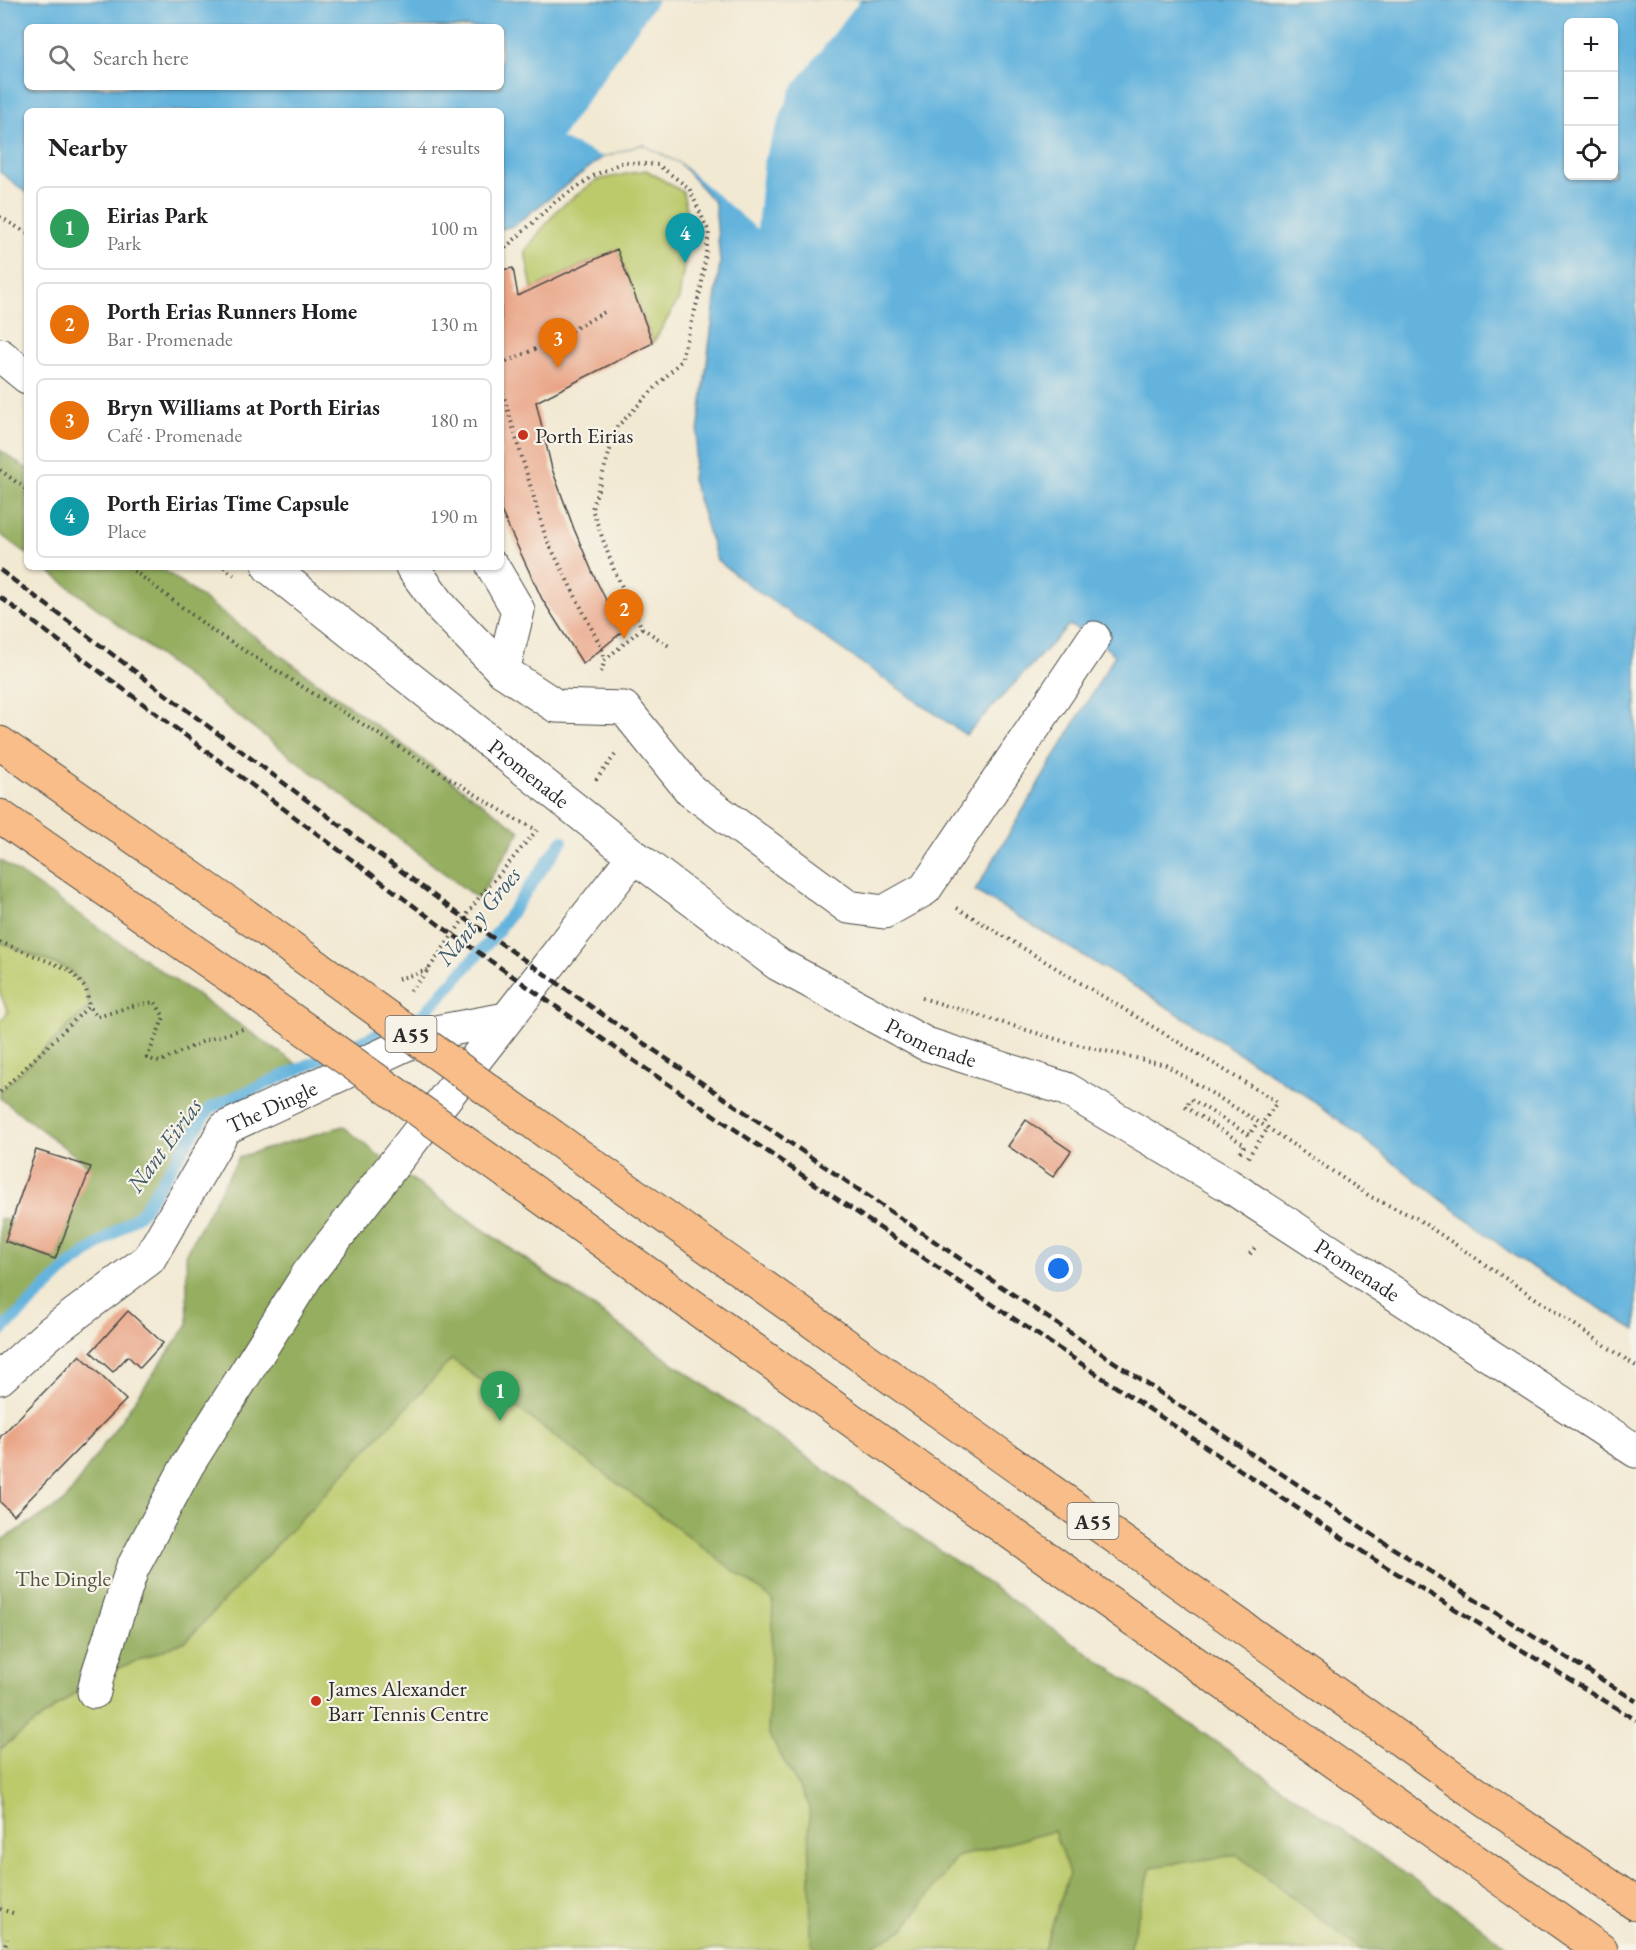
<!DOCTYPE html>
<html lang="en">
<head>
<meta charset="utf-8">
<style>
	:root { --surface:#fff; --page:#f6f6f6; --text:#202124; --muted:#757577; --line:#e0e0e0; --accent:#c8321e }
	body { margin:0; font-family:"EB Garamond",serif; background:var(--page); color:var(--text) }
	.controls { position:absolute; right:18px; top:18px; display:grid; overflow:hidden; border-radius:9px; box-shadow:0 2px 4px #0004 }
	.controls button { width:54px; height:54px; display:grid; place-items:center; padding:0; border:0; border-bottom:2px solid var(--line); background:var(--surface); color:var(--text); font:30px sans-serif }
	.you { position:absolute; left:1059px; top:1269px; width:21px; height:21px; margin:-15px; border:4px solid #fff; border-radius:50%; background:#1a73e8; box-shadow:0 0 0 9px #1a73e833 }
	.badge { display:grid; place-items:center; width:39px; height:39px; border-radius:50%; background:var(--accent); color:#fff; font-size:20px; font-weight:700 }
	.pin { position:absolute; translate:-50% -50px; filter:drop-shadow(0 2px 3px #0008) }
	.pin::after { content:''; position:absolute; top:32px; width:21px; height:18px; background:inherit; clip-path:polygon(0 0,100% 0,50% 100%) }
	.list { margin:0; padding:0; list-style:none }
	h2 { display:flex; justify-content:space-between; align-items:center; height:78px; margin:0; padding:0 24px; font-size:26px }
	h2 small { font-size:20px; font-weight:400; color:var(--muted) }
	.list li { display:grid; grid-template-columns:39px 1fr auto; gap:18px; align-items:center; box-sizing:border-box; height:84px; margin:0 12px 12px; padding:0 12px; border:2px solid var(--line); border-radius:9px }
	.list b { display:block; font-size:22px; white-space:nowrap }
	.list p { margin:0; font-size:20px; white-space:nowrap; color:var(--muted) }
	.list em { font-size:20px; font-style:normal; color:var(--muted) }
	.icon { flex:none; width:33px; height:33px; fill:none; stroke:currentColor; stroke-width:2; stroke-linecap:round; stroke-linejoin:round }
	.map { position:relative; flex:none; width:1636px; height:1950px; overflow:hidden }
	.search { position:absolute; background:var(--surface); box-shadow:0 2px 4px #0004; left:24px; top:24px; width:480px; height:66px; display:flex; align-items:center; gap:15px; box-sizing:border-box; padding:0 21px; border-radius:9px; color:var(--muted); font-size:22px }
	.panel { position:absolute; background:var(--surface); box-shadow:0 2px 4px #0004; left:24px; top:108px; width:480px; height:462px; border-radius:9px }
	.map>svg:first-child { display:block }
</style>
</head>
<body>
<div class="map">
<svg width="1636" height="1950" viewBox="0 0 1636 1950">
	<rect width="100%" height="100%" fill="#f7f3e8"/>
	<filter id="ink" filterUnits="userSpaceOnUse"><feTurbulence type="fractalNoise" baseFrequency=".0167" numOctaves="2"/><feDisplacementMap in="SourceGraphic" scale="12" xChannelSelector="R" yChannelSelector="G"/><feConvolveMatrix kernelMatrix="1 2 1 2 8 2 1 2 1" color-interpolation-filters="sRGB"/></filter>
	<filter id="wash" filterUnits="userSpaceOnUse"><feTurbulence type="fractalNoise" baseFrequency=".008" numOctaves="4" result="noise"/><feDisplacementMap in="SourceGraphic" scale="24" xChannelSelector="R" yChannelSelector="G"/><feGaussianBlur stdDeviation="1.35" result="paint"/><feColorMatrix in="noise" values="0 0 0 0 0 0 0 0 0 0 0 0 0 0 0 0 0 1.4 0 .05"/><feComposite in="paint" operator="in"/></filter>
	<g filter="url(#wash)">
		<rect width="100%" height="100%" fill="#f2e9d3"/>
		<path fill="#bcca6c" stroke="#747a4c" stroke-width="1.5" d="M 646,170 L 683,192 L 690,228 L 679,299 L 653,343 L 617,249 L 532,289 L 525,251 L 558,209 L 597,180 Z
			M 0,942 L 70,970 L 86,989 L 89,1006 L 0,1092 L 0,1022 L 8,1012 L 0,993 Z
			M 392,1165 L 1506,1950 L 0,1950 L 0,1749 L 97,1677 Z"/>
		<path fill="#95ae60" stroke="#606c46" stroke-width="1.5" d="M 0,450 L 27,469 L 27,554 L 0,534 Z
			M 43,567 L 160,567 L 520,831 L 478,899 Z
			M 0,860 L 301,1067 L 210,1108 L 141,1213 L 70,1265 L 6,1326 L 0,1320 L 0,1218 L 11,1222 L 5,1242 L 55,1259 L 90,1167 L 0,1098 L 0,1092 L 89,1006 L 86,989 L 70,970 L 0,942 Z
			M 343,1126 L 389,1164 L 863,1497 L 1465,1915 L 1511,1950 L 1362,1950 L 1237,1855 L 1151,1867 L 1129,1950 L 1044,1950 L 1069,1874 L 1054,1831 L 957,1857 L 903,1930 L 865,1950 L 818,1950 L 811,1944 L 809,1805 L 768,1733 L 773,1600 L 452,1359 L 186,1641 L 97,1677 L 0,1749 L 0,1541 L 64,1502 L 188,1324 L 186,1253 L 239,1157 Z"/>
		<path fill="#63b3dd" stroke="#476f84" stroke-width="1.5" fill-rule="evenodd" d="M 0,0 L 1636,0 L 1636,1330 L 1517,1258 L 1314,1101 L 1139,989 L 975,891 L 1115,655 L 1094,638 L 1069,625 L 966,735 L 746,583 L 717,560 L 692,479 L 720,262 L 715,203 L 680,163 L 642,144 L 603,157 L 513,226 L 501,229 L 501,111 L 27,111 L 27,193 L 0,172 ZM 1568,22 L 1614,22 L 1614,176 L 1568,176 ZM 27,27 L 501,27 L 501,87 L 27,87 Z"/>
		<path fill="#f2e9d3" d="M 658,0 L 860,0 L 791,89 L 764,159 L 757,229 L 680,163 L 642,144 L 603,157 L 561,138 Z"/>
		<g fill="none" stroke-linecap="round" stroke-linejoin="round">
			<path stroke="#63b3dd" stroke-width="12" d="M 0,1332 L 70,1265 L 141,1213 L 210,1108 L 424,1014 L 496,934 L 562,841"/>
		</g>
		<g id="blocks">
			<path fill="#e9a486" d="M 617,249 L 653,343 L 536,402 L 552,469 L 574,529 L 594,576 L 622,632 L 583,664 L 542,599 L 501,511 L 501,270 L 513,268 L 518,296 Z
				M 1026,1120 L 1071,1151 L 1053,1177 L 1008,1146 Z
				M 36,1150 L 91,1167 L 55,1259 L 5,1241 Z
				M 128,1311 L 163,1343 L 140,1368 L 128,1356 L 113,1372 L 91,1352 Z
				M 80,1355 L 126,1400 L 14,1515 L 0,1502 L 0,1437 Z"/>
		</g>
	</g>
	<g filter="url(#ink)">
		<use href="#blocks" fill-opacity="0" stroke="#494844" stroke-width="1.5"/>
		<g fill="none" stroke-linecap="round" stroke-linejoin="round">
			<g stroke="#494844" stroke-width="35">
				<g id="minor">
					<path d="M 0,355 L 27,377"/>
					<path id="s1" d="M 269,567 L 634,856 L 778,964 L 926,1044 L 1066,1089 L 1228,1185 L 1636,1451"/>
					<path d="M 412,567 L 443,609 L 503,671 L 556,706 L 624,708 L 691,791 L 848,907 L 884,912 L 925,889 L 1094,638"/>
					<path d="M 493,567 L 518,610 L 503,671"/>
					<path id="s2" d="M 0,1378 L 50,1333 L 149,1259 L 225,1128 L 430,1033 L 506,1019"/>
					<path d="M 94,1692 L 97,1677 L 132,1569 L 187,1466 L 308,1274 L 634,856"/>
				</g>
			</g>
			<g stroke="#494844" stroke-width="35">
				<path id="highway" d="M 0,743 L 269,932
					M 0,816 L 251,991
					M 552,1136 L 1485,1800 L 1636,1904
					M 509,1174 L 864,1429 L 1601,1950"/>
			</g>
			<path stroke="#494844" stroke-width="4" stroke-dasharray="1.5 4.5" stroke-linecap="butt" d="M 0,217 L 27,233
				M 501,252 L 555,202 L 595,175 L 623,162 L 658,165 L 689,188 L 709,232 L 701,288 L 681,361 L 617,427 L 592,509 L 614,570 L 642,628 L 669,646
				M 501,364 L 549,343 L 608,310
				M 501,387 L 546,538 L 602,649 L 605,660
				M 0,470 L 27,490
				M 129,567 L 216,633 L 515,819 L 537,830
				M 224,567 L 234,575
				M 601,672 L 605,660 L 642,628
				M 596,780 L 615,755
				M 957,908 L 1277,1102 L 1262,1124
				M 0,942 L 70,970 L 86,989 L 89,1006 L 97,1017 L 136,1005 L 155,1002 L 164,1017 L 147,1058 L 159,1062 L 204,1041 L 243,1029
				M 398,979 L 428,970
				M 410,991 L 428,970 L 478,899 L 537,830
				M 922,998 L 1066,1042 L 1166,1065 L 1268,1128 L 1371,1197 L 1416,1218 L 1636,1366
				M 0,1092 L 89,1006
				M 1240,1152 L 1245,1145 L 1185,1107 L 1191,1099 L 1249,1135 L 1258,1122
				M 1248,1157 L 1268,1128
				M 1250,1254 L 1257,1245
				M 0,1909 L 16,1914
				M 4,1950 L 7,1938"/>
			<use href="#minor" stroke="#fff" stroke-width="33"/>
			<use href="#highway" stroke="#f8bd88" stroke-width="33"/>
			<path stroke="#2b2b2b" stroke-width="4.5" stroke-dasharray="9 4.5" stroke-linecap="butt" d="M 0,570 L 453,910 L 639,1040 L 978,1271 L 1388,1545 L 1636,1701
				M 0,597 L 442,927 L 627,1056 L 965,1286 L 1375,1560 L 1636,1720"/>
			<g stroke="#494844" stroke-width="35" stroke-linecap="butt">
				<path id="highway-bridge" d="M 269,932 L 552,1136
					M 251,991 L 509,1174"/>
			</g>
			<use href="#highway-bridge" stroke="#f8bd88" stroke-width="33"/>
		</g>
	</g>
	<g fill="#c8321e" stroke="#f7f3e8" stroke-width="2">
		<circle cx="523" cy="435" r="6"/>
		<circle cx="316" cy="1701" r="6"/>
	</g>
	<g text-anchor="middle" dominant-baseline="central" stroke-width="4.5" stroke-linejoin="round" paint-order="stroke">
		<g fill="#f7f3e8" stroke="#686764" stroke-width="1.5">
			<rect x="385.5" y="1016" width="51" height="36" rx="4.5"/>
			<rect x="1067.5" y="1503" width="51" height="36" rx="4.5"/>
		</g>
		<g font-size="21" font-weight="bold" fill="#2b2b2b">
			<text x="411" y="1034">A55</text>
			<text x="1093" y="1521">A55</text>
		</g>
		<g font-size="22" fill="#2b2b2b" stroke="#f7f3e8" text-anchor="start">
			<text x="535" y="435">Porth Eirias</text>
			<text x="328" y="1688">James Alexander<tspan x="328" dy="25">Barr Tennis Centre</tspan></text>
		</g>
		<g font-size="22" fill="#2b2b2b" stroke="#f7f3e8">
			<text stroke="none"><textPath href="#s1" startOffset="332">Promenade</textPath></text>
			<text stroke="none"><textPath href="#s1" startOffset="818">Promenade</textPath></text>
			<text stroke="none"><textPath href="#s2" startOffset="394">The Dingle</textPath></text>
			<text stroke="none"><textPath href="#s1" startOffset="1304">Promenade</textPath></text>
		</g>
		<g font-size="22" fill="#4f533b" stroke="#f7f3e8">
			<text x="63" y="1578">The Dingle</text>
		</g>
		<g font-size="24" font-style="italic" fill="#3f5b69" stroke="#f7f3e8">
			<text transform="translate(478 916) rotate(-51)">Nant y Groes</text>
			<text transform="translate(164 1145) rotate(-54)">Nant Eirias</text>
		</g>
	</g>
</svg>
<div class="controls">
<button>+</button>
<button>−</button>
<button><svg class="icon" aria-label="locate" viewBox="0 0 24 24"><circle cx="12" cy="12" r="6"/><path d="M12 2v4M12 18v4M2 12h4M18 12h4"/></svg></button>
</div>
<div class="you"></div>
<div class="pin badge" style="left:500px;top:1421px;background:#2e9e5b">1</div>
<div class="pin badge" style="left:624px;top:639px;background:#e8710a">2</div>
<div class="pin badge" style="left:558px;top:368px;background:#e8710a">3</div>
<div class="pin badge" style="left:685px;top:263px;background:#0f9aa8">4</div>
<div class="search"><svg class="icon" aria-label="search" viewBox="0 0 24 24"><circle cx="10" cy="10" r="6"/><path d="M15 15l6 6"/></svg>Search here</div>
<section class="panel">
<h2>Nearby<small>4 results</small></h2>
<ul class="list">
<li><span class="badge" style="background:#2e9e5b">1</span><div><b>Eirias Park</b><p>Park</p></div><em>100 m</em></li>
<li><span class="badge" style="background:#e8710a">2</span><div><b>Porth Erias Runners Home</b><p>Bar · Promenade</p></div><em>130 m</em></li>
<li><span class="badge" style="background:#e8710a">3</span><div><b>Bryn Williams at Porth Eirias</b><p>Café · Promenade</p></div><em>180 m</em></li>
<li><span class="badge" style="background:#0f9aa8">4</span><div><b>Porth Eirias Time Capsule</b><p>Place</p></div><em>190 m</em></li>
</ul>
</section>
</div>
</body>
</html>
